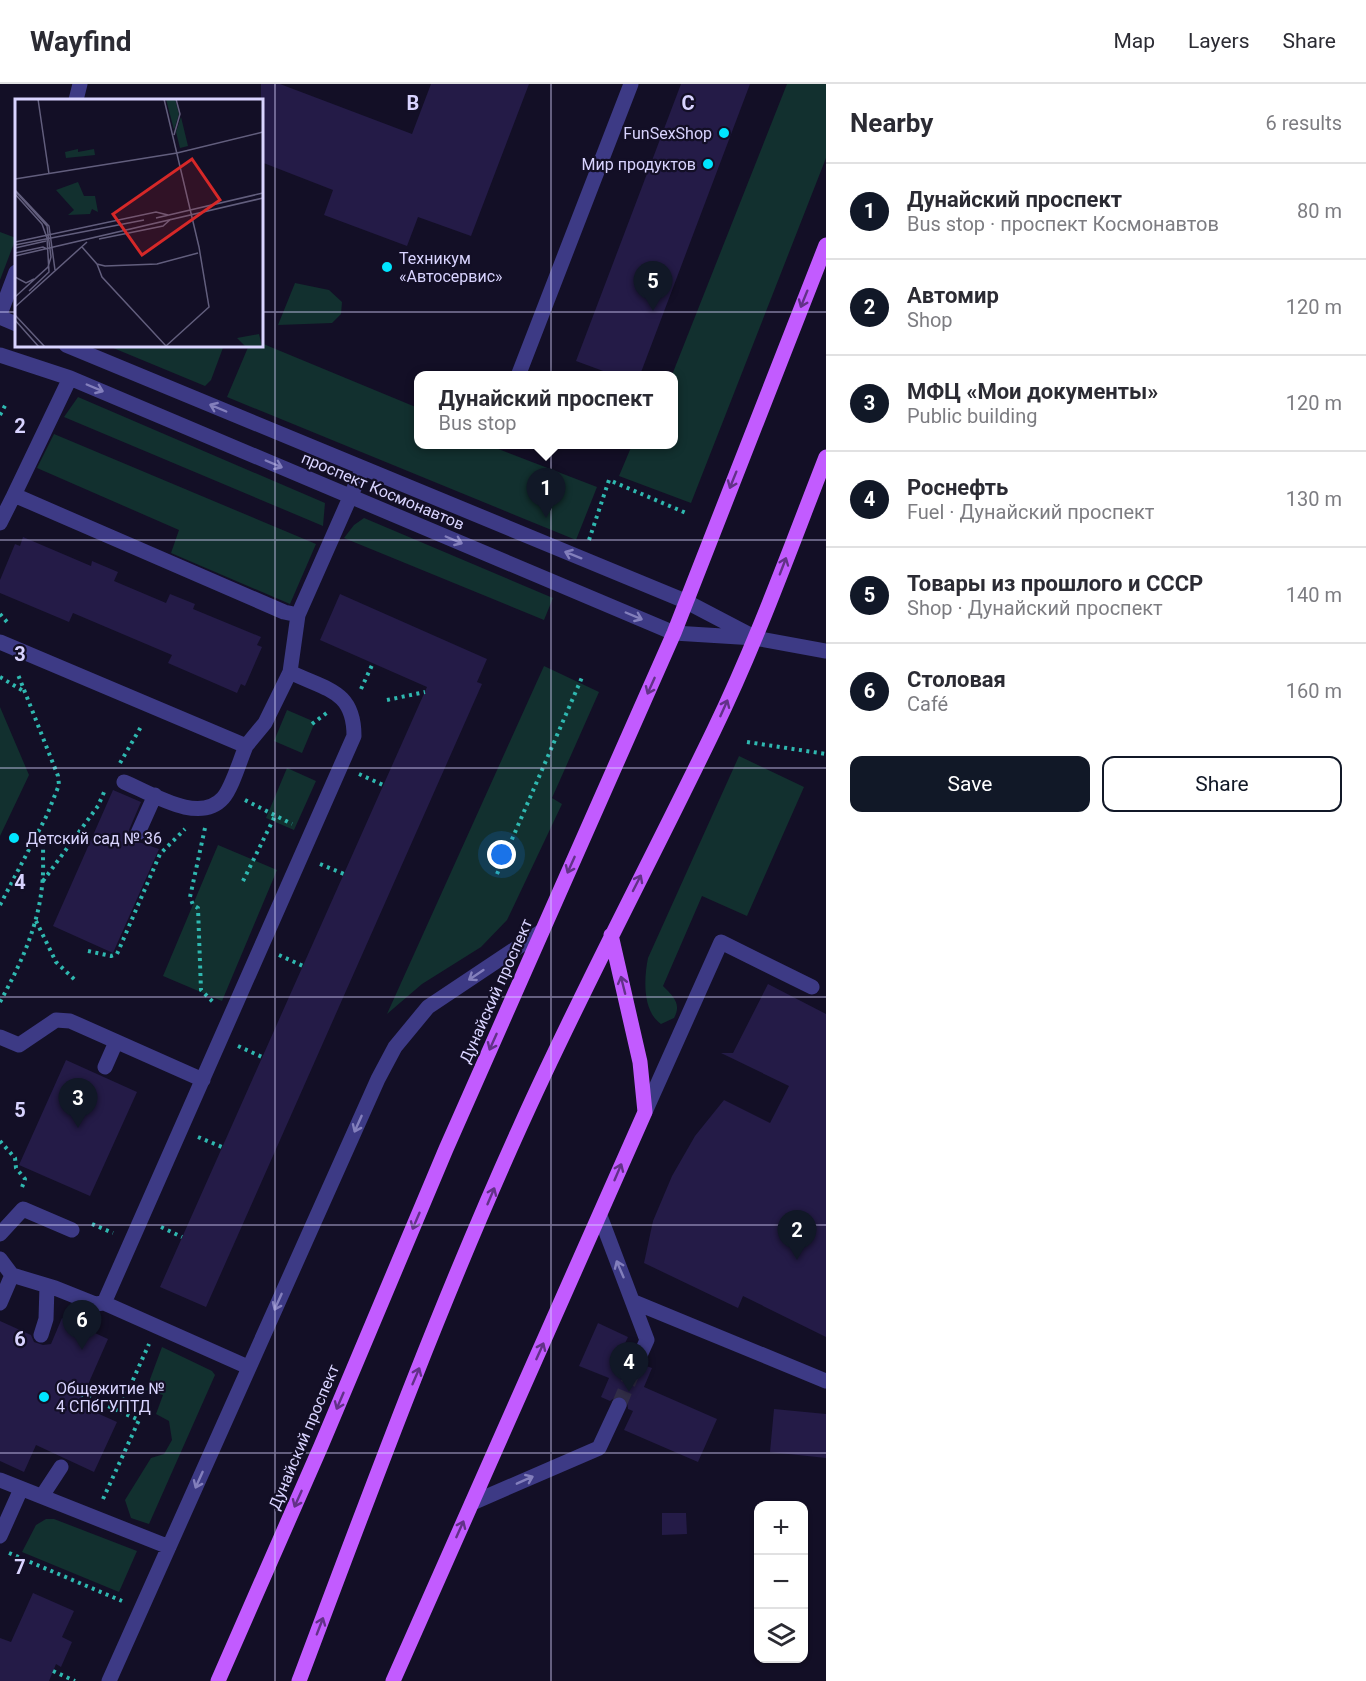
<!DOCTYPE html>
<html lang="en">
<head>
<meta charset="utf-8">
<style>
	:root { --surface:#fff; --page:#f2f2f3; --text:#2b2b33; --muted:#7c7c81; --line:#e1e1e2; --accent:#111827 }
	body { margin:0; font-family:Roboto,sans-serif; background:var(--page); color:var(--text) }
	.controls { position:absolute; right:18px; bottom:18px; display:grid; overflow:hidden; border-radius:12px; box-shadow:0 2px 4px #0004 }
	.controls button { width:54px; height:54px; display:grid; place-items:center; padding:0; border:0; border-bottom:2px solid var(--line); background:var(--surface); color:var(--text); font:30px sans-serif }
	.you { position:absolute; left:502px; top:771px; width:21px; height:21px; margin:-15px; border:4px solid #fff; border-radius:50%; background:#1a73e8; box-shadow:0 0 0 9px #1a73e833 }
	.badge { display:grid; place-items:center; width:39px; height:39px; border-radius:50%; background:var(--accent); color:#fff; font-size:20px; font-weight:700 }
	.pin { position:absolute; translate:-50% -50px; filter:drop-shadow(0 2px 3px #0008) }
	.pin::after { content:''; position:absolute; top:32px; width:21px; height:18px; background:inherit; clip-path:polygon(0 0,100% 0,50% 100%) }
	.popup { position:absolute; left:414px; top:287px; width:264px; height:78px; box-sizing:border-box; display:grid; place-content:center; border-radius:12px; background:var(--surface); filter:drop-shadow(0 2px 4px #0005); font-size:20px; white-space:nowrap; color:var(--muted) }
	.popup b { font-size:22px; color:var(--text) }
	.popup::after { content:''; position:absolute; left:50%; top:100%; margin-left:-12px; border:12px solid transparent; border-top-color:var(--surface) }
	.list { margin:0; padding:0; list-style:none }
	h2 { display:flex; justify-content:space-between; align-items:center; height:78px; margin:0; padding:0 24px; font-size:26px }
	h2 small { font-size:20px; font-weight:400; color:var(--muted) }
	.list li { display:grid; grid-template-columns:39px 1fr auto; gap:18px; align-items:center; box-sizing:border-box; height:96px; padding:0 24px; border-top:2px solid var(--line) }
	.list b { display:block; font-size:22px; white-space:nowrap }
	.list p { margin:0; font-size:20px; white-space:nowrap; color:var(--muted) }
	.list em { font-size:20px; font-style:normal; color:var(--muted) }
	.actions { display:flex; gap:12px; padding:18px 24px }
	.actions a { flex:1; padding:14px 0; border:2px solid var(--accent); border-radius:12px; text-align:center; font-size:21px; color:var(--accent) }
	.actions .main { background:var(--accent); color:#fff }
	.icon { flex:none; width:33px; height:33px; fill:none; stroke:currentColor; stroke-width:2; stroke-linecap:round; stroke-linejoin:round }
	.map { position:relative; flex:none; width:826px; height:1597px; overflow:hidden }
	header { display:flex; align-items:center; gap:36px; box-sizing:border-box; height:84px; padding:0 30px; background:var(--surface); border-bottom:2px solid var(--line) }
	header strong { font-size:28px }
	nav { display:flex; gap:33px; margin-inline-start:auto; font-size:21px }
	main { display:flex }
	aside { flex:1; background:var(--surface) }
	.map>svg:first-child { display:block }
</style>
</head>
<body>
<header>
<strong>Wayfind</strong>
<nav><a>Map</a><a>Layers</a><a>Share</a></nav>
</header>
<main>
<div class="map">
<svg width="826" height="1597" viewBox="0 0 826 1597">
	<rect width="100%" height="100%" fill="#130f26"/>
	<path fill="#12302f" d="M 787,0 L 826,0 L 826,74 L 691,419 L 619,392 L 632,361 L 674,360 L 672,291 Z
		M 0,148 L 16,154 L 0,196 Z
		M 295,199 L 329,206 L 342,218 L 341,230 L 332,239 L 278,241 Z
		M 261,259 L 418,324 L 418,360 L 488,361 L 597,403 L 576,456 L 227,313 L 249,261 L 261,261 Z
		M 106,261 L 224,261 L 211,296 L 205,302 Z
		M 78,313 L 325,419 L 323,442 L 64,333 Z
		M 54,350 L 316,460 L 290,520 L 171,469 L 179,446 L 37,384 Z
		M 364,434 L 553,514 L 544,536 L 344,454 L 354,441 Z
		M 544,582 L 599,608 L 552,714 L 562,720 L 507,836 L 481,863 L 422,900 L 387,930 Z
		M 0,623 L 29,691 L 0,752 Z
		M 287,626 L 315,638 L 302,669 L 274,657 Z
		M 739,672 L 804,703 L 747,832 L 702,812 L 663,902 C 673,912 682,920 674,934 L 661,940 C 642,927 644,894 648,874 Z
		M 287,684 L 316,697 L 294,746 L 266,734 Z
		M 218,761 L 277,786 L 222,917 L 163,892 Z
		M 162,1263 L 212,1287 L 215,1291 L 149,1440 L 131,1434 L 125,1416 L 151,1374 L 164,1370 L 172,1356 L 169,1337 L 156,1330 L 163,1311 L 146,1306 Z
		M 46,1435 L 54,1435 L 137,1467 L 119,1508 L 22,1468 L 36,1441 Z"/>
	<path fill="#241b47" d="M 261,0 L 280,0 L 412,50 L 431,0 L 529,0 L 471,152 L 418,133 L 407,162 L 324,131 L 333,106 L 261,78 Z
		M 681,0 L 750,0 L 640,291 L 614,291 L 576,277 Z
		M 23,453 L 91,482 L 92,477 L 118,488 L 114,497 L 166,519 L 170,510 L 195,520 L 193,525 L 261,553 L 257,561 L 262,563 L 245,602 L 241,600 L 237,609 L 168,579 L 172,571 L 73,529 L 69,538 L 0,509 L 0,496 L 15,460 L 20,462 Z
		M 340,510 L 487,575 L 477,598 L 482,600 L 206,1223 L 160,1203 L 427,603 L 320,556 Z
		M 113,706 L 141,718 L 129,746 L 130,755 L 159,765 L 113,869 L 53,842 Z
		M 768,900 L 826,930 L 826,1253 L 743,1212 L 738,1224 L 644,1179 L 653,1137 L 672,1092 L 695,1052 L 724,1016 L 770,1039 L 789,1002 L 721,969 L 733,969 Z
		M 66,976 L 137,1008 L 90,1112 L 19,1081 Z
		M 62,1234 L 108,1255 L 79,1321 L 117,1338 L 94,1388 L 36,1361 L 24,1388 L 0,1377 L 0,1237 L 31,1251 L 34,1258 L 43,1261 L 51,1260 Z
		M 598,1239 L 628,1253 L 620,1270 L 628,1274 L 629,1284 L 637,1288 L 646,1282 L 652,1284 L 644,1303 L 717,1335 L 698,1378 L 624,1346 L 633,1327 L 628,1325 L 627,1316 L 619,1311 L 610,1317 L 601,1313 L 609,1294 L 579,1282 Z
		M 774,1325 L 826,1330 L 826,1374 L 770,1368 Z
		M 662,1429 L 686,1429 L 687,1450 L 662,1451 Z
		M 33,1509 L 74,1527 L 62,1553 L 72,1558 L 61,1583 L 56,1580 L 49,1597 L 0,1597 L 0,1554 L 11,1558 Z"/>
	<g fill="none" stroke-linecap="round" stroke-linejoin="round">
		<path stroke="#312d47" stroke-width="15" stroke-dasharray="15 8" stroke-linecap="butt" d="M 619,1321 L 637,1278"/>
		<path stroke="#2fb8b0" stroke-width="4" stroke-dasharray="3 4.5" stroke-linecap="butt" d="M 0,331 L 7,318
			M 589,456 L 609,396 L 686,429
			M 0,530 L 7,538
			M 0,593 L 25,608
			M 361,605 L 373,579
			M 387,616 L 425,608
			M 312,640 L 328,628
			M 747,658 L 826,670
			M 120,679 L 142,641
			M 359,690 L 383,701
			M 245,716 L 292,740
			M 205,744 L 190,813 L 193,821 L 198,824 L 201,906 L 213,918
			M 320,780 L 344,790
			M 497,790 L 583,591
			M 43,797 L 98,722 L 105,706
			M 243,797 L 275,732
			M 0,821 L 47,731 L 59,701 L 58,692 L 17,588
			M 36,837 L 56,878 L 75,896
			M 88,867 L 111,872 L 117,870 L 160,770 L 185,745
			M 279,871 L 303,882
			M 0,918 C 25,872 45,828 43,774 C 43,765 44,755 40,747
			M 238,962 L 262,973
			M 198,1053 L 222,1063
			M 0,1057 L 15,1074 L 16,1084 L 25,1095 L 21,1106
			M 92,1140 L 113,1149
			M 161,1143 L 182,1153
			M 74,1307 L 119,1327
			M 103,1415 L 139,1336 L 119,1327 L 149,1260
			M 9,1469 L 122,1517
			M 53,1587 L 75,1597"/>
		<path stroke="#3d3a85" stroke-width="15" d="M 76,16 L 80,0
			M 0,230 L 16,188
			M 0,233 L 16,240
			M 66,261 L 685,517 L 750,551
			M 0,271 L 70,294 L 674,549 L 755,554 L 826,567
			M 518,292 L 631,0
			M 70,294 L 14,411 L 284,528 L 298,531
			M 0,439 L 14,411
			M 0,558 L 246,662 L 265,639 L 290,588
			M 124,698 C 151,709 199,741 223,714 C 232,704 240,676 246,662
			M 138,749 L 155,711
			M 0,953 L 19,961 L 56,936 L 70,937 L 203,996
			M 105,983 L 116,958
			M 645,1028 L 721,858 L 812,903
			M 600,1132 L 647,1256 L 637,1278
			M 0,1150 L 23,1125 L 72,1146
			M 0,1175 L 12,1191
			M 634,1218 L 826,1297
			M 0,1219 L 12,1191 L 55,1204 L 95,1220 L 104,1219
			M 41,1251 L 46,1235 L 47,1202
			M 248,1283 L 104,1219 L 354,652 C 354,606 326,606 290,588 L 298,531 L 363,384
			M 0,1396 L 169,1463
			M 42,1412 L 61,1383
			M 472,1419 L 599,1364 L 619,1321
			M 0,1452 L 21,1405
			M 109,1597 L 378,995 L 395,963 L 428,923 L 542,847"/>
		<path stroke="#c25bff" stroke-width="15" d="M 218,1597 L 321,1362 L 446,1065 L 674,549 L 826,161
			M 299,1597 C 369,1411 438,1224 520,1043 C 580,909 650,779 714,646 C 757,557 790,465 826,373
			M 393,1597 L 645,1028 L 640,978 L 611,851"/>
	</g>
	<defs><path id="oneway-shaft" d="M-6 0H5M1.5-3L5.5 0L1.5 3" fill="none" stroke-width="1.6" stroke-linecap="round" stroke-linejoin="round" transform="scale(1.5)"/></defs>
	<g stroke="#623188">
		<use href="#oneway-shaft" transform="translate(804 215) rotate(112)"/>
		<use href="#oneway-shaft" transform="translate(733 396) rotate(112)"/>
		<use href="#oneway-shaft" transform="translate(783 482) rotate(-69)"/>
		<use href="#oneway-shaft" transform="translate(651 602) rotate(114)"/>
		<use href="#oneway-shaft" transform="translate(724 624) rotate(-66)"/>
		<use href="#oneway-shaft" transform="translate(571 781) rotate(114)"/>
		<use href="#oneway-shaft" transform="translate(637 799) rotate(-63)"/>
		<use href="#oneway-shaft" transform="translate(623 901) rotate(-104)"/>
		<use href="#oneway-shaft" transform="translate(493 958) rotate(114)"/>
		<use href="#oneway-shaft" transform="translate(618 1088) rotate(-67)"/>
		<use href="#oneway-shaft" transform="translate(491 1112) rotate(-67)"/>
		<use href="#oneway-shaft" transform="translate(416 1137) rotate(113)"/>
		<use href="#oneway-shaft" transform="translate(540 1267) rotate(-66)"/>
		<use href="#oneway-shaft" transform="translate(416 1292) rotate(-67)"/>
		<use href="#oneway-shaft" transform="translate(340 1317) rotate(113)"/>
		<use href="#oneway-shaft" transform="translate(298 1415) rotate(114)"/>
		<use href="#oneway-shaft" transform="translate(460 1445) rotate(-66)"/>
		<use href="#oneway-shaft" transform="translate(320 1542) rotate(-69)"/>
	</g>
	<g stroke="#837fbc">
		<use href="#oneway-shaft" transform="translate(95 304) rotate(23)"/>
		<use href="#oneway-shaft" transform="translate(218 324) rotate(-157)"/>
		<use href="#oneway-shaft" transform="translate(274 380) rotate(23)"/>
		<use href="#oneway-shaft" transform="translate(454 456) rotate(23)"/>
		<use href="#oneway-shaft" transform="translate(573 471) rotate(-158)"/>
		<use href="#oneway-shaft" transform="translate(634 532) rotate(23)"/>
		<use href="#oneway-shaft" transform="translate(476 891) rotate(146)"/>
		<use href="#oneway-shaft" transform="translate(358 1040) rotate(114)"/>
		<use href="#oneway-shaft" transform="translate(620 1185) rotate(-113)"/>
		<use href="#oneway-shaft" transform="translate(278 1218) rotate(114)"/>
		<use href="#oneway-shaft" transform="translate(199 1396) rotate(114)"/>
		<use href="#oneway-shaft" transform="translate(525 1396) rotate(-24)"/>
	</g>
	<path fill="none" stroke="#d9d4ff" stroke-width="1.5" stroke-opacity="0.55" d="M 275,0 L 275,1597M 551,0 L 551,1597M 0,228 L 16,228M 261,228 L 826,228M 0,456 L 826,456M 0,684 L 826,684M 0,913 L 826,913M 0,1141 L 826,1141M 0,1369 L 826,1369"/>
	<g fill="#00e5ff" stroke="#130f26" stroke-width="2">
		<circle cx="724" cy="49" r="6"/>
		<circle cx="708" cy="80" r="6"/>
		<circle cx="387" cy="183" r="6"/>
		<circle cx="14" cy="754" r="6"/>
		<circle cx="44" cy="1313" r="6"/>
	</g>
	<g text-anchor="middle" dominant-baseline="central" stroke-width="4.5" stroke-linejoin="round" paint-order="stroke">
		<g font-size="16" fill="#d9d4ff" stroke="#130f26" text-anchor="start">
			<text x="712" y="49" text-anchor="end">FunSexShop</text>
			<text x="696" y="80" text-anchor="end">Мир продуктов</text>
			<text x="399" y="174">Техникум<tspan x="399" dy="18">«Автосервис»</tspan></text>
			<text x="26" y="754">Детский сад № 36</text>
			<text x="56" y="1304">Общежитие №<tspan x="56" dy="18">4 СПбГУПТД</tspan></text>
		</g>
		<g font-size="16" fill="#d9d4ff" stroke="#130f26">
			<text transform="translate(383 407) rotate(23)">проспект Космонавтов</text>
			<text transform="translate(496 907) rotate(-66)">Дунайский проспект</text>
			<text transform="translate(304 1353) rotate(-67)">Дунайский проспект</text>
		</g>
	</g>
	<g transform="translate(15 15)">
		<rect width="248" height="248" fill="#130f26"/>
		<path d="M 151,0 L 160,0 L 164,15 L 159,31 ZM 166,18 L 173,47 L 165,49 L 161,33 ZM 63,50 L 63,53 L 79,50 L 80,56 L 51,59 L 50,53 ZM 63,83 L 69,97 L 80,97 L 83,113 L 77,110 L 75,115 L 53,116 L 59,111 L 41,91 ZM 244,235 L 247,247 L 230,247 L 222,239 Z" fill="#12302f"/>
		<path fill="none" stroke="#625e7d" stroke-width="1.5" d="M 23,0 L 34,75M 159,36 L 165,15 L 161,0M 0,80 L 162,54 L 248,33M 0,91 L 34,127 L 40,171M 0,92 L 32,127 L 36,158 L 33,168 L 0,198M 0,95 L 27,125 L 32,139 L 34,173 L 14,192M 141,119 L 248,94M 84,140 L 148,127 L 156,120M 0,143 L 141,113 L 153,116M 0,146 L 129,121M 67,148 L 82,165 L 90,167 L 142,165 L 183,154M 0,149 L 31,142M 0,154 L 28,148 L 32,150M 0,157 L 248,99M 82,165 L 87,178 L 151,247 L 194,208 L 184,148 L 149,0M 0,178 L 11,184 L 19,180M 0,208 L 72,143M 0,216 L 30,248M 0,221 L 24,248"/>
		<path fill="#d62828" fill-opacity="0.15" stroke="#d62828" stroke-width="3" d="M 177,60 L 205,101 L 127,156 L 98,115 Z"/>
		<rect width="248" height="248" fill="none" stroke="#d9d4ff" stroke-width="3"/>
	</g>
	<g font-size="20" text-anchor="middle" font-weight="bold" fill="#d9d4ff" stroke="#130f26" stroke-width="4.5" stroke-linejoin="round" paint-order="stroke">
		<text x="413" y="26">B</text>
		<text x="688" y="26">C</text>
		<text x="20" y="349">2</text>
		<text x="20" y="577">3</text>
		<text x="20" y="805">4</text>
		<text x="20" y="1033">5</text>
		<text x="20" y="1262">6</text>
		<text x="20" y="1490">7</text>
	</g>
</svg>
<div class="controls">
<button>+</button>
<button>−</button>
<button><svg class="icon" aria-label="layers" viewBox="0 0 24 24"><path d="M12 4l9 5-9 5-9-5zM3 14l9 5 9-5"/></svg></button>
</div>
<div class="you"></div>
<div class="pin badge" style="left:546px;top:434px">1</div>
<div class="popup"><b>Дунайский проспект</b>Bus stop</div>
<div class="pin badge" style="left:797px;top:1176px">2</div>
<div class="pin badge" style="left:78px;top:1044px">3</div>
<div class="pin badge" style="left:629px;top:1308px">4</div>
<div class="pin badge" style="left:653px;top:227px">5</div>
<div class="pin badge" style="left:82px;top:1266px">6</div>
</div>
<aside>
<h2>Nearby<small>6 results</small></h2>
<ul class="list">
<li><span class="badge">1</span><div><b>Дунайский проспект</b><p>Bus stop · проспект Космонавтов</p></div><em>80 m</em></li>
<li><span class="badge">2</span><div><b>Автомир</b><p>Shop</p></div><em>120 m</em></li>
<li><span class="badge">3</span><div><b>МФЦ «Мои документы»</b><p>Public building</p></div><em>120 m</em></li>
<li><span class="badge">4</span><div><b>Роснефть</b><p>Fuel · Дунайский проспект</p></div><em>130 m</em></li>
<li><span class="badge">5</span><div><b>Товары из прошлого и СССР</b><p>Shop · Дунайский проспект</p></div><em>140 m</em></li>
<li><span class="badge">6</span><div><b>Столовая</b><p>Café</p></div><em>160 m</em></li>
</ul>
<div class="actions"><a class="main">Save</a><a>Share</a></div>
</aside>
</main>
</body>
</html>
